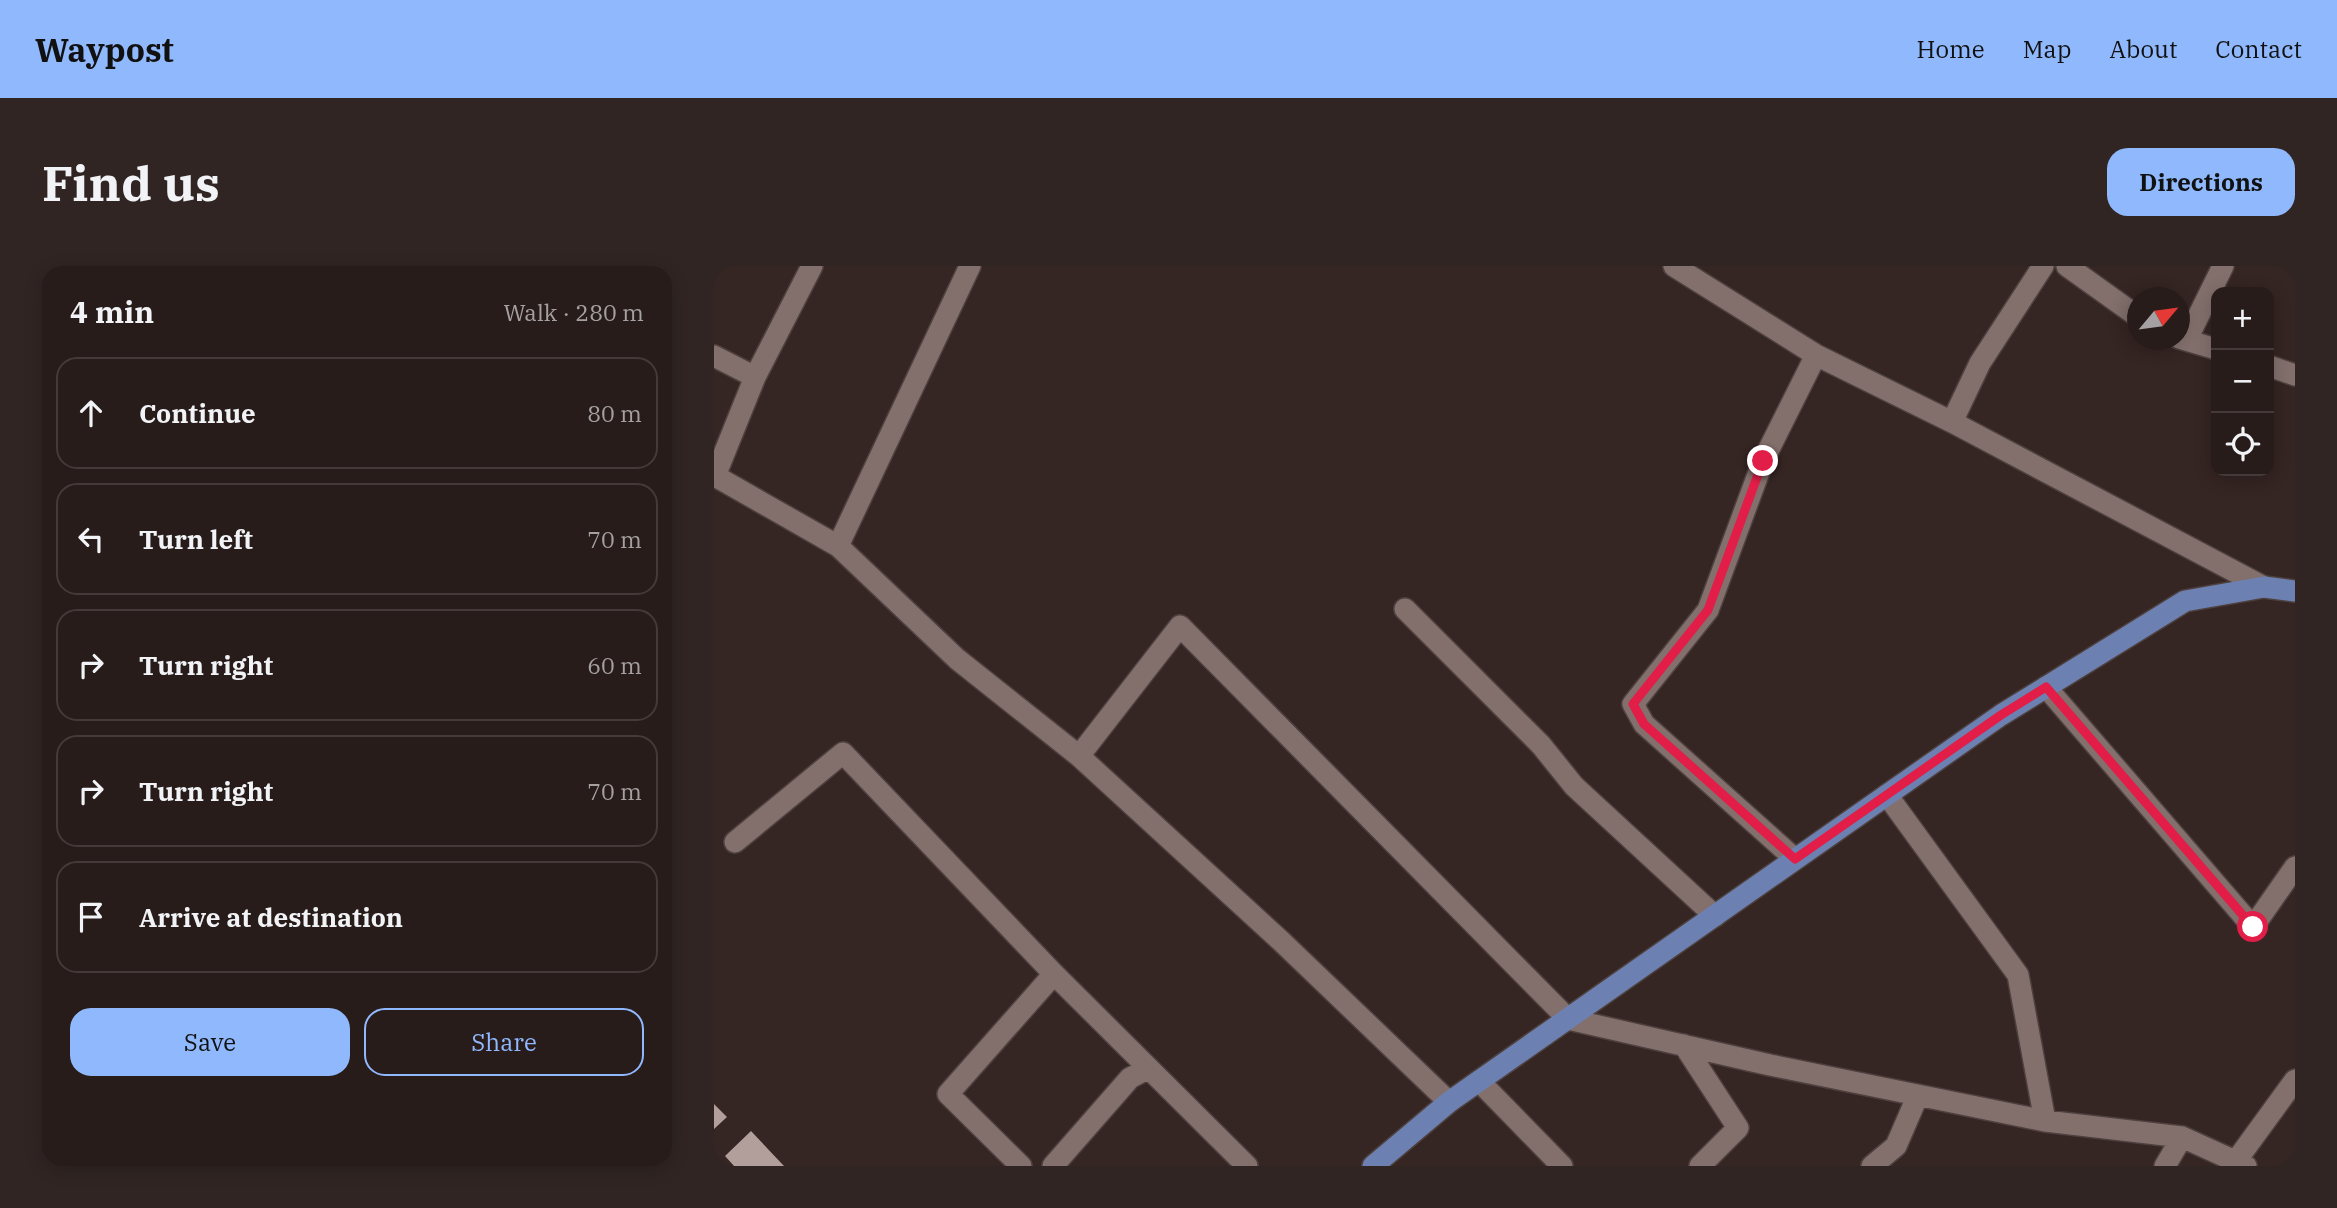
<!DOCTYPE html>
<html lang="en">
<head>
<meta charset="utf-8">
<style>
	:root { --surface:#281c1a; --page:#302523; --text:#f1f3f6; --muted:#a5a1a2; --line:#443a39; --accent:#90b8fd }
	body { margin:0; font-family:"IBM Plex Serif",serif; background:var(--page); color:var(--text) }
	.controls { position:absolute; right:21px; top:21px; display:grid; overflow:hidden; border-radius:14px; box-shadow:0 4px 18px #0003 }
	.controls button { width:63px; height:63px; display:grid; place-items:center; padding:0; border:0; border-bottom:2px solid var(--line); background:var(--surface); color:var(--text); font:35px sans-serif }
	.compass { position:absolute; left:1413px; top:21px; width:63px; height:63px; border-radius:50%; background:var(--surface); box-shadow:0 4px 18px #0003; rotate:61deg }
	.stop { position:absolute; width:21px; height:21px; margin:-16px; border:5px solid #e11d48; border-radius:50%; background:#fff }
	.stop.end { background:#e11d48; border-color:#fff; box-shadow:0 2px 7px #0008 }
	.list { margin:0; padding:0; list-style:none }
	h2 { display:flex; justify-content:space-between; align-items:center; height:91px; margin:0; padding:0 28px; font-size:30px }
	h2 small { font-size:23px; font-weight:400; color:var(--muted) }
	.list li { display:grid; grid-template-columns:46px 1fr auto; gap:21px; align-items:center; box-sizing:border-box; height:112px; margin:0 14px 14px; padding:0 14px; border:2px solid var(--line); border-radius:21px }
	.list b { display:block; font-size:26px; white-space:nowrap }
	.list em { font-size:23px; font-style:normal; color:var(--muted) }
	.actions { display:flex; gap:14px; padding:21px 28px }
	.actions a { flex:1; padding:16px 0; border:2px solid var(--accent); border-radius:21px; text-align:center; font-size:24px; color:var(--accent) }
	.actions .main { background:var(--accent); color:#111 }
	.icon { flex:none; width:38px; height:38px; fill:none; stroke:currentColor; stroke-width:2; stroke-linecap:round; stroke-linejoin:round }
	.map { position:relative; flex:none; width:1581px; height:900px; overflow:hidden; border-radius:21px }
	header { display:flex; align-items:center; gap:42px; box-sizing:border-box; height:98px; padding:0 35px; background:var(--accent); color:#111 }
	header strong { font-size:33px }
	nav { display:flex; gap:38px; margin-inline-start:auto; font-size:24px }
	.intro { display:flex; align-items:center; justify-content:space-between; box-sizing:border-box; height:168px; padding:0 42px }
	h1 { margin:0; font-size:49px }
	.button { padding:18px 32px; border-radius:21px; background:var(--accent); color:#111; font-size:24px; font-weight:700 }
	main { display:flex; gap:42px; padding:0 42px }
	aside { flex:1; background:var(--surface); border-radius:21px; box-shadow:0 4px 18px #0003 }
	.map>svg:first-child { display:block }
</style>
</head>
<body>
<header>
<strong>Waypost</strong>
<nav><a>Home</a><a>Map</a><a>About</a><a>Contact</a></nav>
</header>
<div class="intro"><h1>Find us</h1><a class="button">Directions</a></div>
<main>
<aside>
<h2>4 min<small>Walk · 280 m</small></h2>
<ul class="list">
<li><svg class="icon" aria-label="ahead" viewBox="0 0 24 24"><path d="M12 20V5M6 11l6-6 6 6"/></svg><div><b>Continue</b></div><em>80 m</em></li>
<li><svg class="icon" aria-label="left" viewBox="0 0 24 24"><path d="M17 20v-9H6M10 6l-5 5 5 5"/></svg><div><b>Turn left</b></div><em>70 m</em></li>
<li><svg class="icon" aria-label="right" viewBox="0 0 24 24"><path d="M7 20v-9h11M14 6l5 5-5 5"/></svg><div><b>Turn right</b></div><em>60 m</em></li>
<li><svg class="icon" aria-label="right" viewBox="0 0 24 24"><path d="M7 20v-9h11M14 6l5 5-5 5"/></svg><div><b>Turn right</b></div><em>70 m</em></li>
<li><svg class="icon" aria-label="arrive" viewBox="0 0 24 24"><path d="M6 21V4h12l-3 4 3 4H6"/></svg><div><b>Arrive at destination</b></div></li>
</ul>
<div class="actions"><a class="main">Save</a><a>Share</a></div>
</aside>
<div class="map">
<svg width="1581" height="900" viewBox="0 0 1581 900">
	<rect width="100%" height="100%" fill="#352523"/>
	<path fill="#b29e9b" d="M 0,838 L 13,851 L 0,863 Z
		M 37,865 L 70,900 L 20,900 L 11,890 Z"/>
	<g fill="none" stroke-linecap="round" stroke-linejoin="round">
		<g stroke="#4d403e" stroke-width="24">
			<path id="minor" d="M 98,0 L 41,111 L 1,210 L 124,280 L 243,393 L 365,490 L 567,675 L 735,836
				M 960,0 L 1102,89 L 1238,156 L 1550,321
				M 1353,0 L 1423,50
				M 1465,72 L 1502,83
				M 1473,73 L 1509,0
				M 0,90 L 41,111
				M 1555,100 L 1581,109
				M 1238,156 L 1266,97 L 1329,0
				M 124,280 L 256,0
				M 691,343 L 827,479 L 860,520 L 1001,650
				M 1332,421 L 1539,661 L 1581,601
				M 365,490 L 466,360 L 854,753 L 1056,799 L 1331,855 L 1468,871 L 1532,900
				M 1173,529 L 1304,709 L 1331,855
				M 21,576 L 129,487 L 340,708 L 533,900
				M 1081,593 L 930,458 L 919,438 L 994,344 L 1049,195 L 1102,89
				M 970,779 L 1024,862 L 986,900
				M 765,815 L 848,900
				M 1522,895 L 1581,814
				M 307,900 L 234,828 L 340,708
				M 339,900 L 416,812 L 433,803
				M 1158,900 L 1182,880 L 1204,829
				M 1451,900 L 1468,871"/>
		</g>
		<g stroke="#4d403e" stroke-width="24">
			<path id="major" d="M 659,900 L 735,836 L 1287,449 L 1471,335 L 1550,321 L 1581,325"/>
		</g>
		<use href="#minor" stroke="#83706d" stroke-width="21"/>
		<use href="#major" stroke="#6c80b1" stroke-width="21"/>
	</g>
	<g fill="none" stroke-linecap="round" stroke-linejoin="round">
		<path stroke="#e11d48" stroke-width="9" d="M 1049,195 L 994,344 L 919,438 L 930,458 L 1081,593 L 1287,449 L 1332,421 L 1539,661"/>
	</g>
</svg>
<div class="controls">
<button>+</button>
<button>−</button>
<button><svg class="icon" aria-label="locate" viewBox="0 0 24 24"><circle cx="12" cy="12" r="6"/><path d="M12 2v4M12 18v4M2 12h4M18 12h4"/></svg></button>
</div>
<svg class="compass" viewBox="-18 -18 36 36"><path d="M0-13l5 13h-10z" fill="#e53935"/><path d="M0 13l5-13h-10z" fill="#a5a1a2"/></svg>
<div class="stop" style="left:1539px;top:661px"></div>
<div class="stop end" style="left:1049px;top:195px"></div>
</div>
</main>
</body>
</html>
